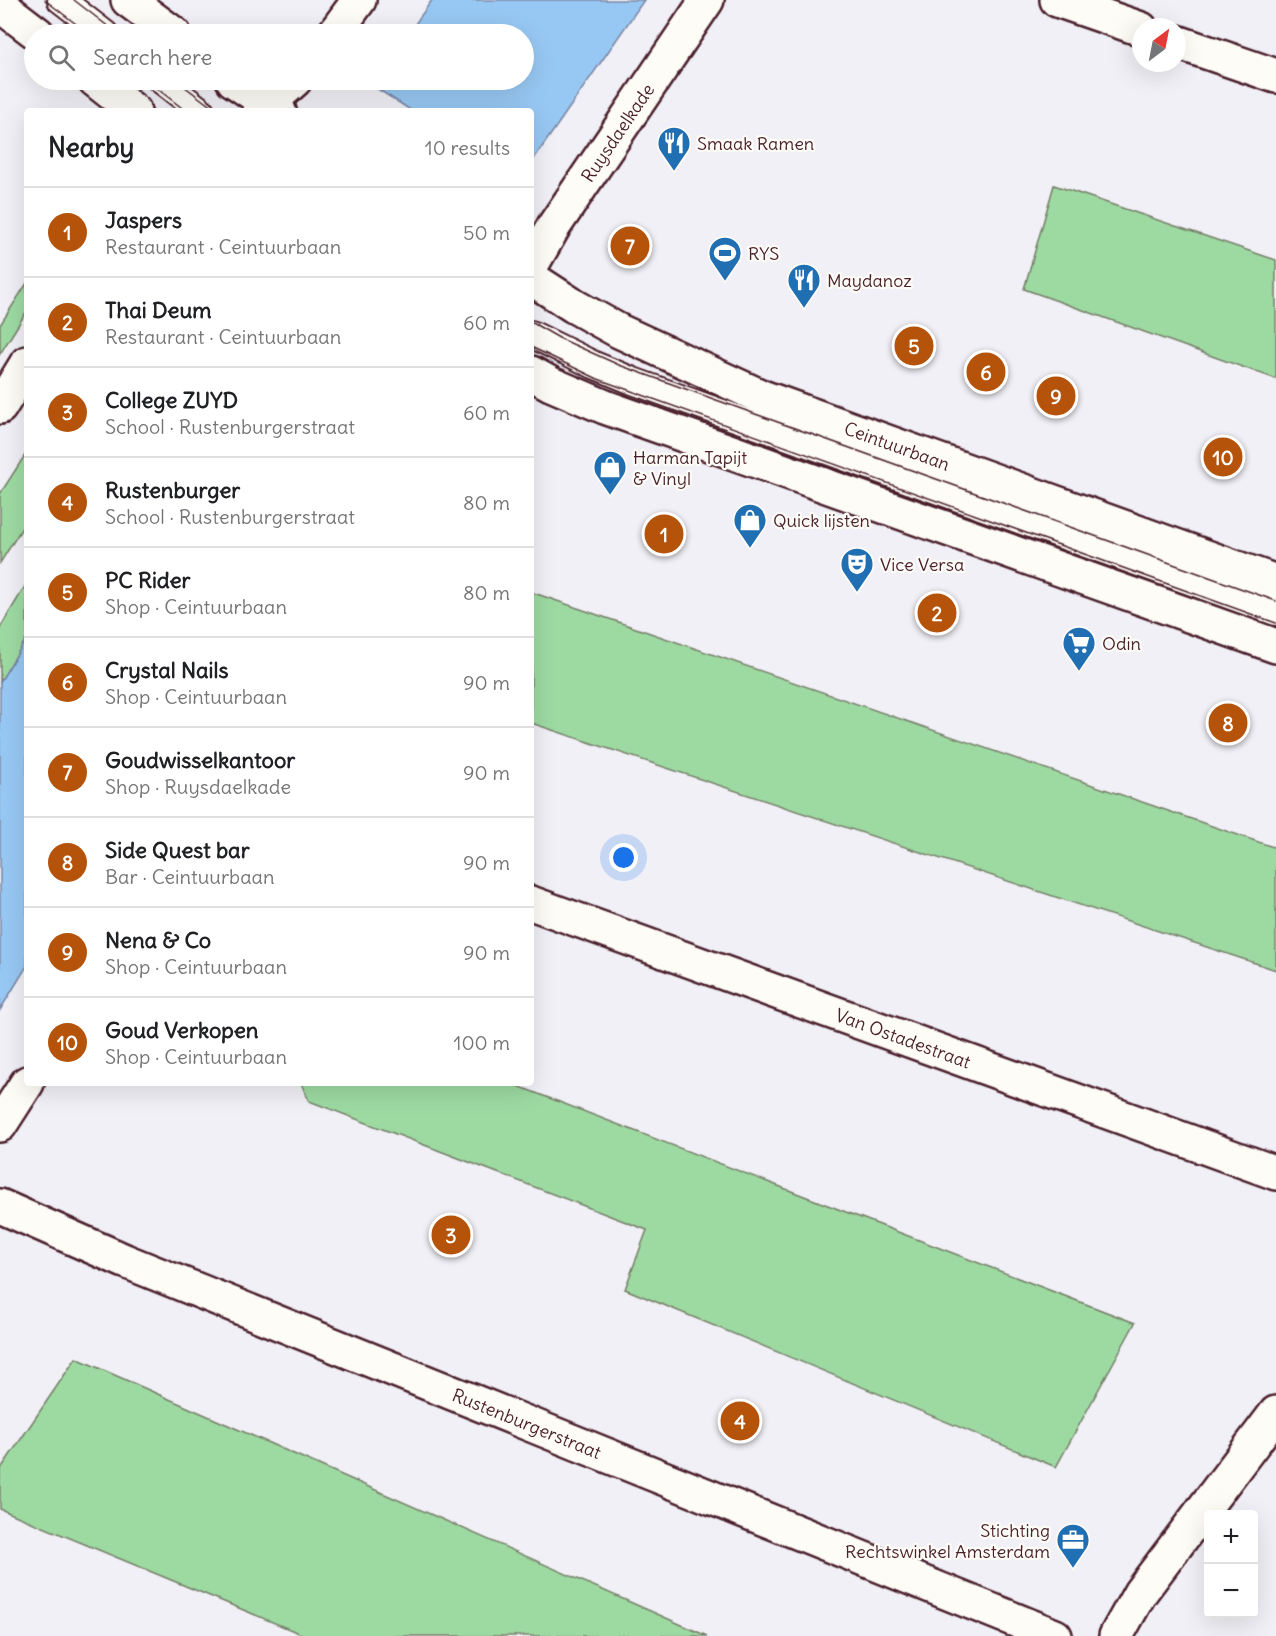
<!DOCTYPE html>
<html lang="en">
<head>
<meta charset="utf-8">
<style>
	:root { --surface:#fff; --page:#f6f6f6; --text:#202124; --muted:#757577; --line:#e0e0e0; --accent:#b45309 }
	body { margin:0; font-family:Delius,sans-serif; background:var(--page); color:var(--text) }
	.controls { position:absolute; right:18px; bottom:18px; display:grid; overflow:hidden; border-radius:6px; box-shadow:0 6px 24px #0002 }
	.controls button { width:54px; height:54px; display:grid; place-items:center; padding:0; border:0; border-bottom:2px solid var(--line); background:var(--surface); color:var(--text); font:30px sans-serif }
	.compass { position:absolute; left:1132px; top:18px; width:54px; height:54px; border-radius:50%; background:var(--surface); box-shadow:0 6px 24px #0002; rotate:32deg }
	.you { position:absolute; left:624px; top:858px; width:21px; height:21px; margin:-15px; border:4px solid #fff; border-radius:50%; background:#1a73e8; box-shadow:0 0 0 9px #1a73e833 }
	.badge { display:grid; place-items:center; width:39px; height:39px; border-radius:50%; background:var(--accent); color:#fff; font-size:20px; font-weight:700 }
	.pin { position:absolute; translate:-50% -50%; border:3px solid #fff; box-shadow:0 2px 6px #0006 }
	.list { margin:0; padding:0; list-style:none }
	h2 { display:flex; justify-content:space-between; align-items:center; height:78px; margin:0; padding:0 24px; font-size:26px }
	h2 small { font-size:20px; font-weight:400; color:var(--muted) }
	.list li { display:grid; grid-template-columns:39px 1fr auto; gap:18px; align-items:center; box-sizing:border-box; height:90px; padding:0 24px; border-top:2px solid var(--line) }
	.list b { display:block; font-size:22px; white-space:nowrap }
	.list p { margin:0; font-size:20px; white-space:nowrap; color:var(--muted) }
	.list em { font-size:20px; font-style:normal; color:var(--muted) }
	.icon { flex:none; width:33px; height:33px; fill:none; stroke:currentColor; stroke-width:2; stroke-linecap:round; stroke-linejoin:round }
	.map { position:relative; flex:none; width:1276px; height:1636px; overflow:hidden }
	.search { position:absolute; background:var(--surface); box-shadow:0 6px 24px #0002; left:24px; top:24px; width:510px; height:66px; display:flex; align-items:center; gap:15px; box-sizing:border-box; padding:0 21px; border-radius:33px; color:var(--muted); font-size:22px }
	.panel { position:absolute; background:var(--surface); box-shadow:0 6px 24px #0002; left:24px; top:108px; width:510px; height:978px; border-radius:6px }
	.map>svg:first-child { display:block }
</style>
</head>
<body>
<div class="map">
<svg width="1276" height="1636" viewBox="0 0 1276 1636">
	<rect width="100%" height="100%" fill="#f0f0f6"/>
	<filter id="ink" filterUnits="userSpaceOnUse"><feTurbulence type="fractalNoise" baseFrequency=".0167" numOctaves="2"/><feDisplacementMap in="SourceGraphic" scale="12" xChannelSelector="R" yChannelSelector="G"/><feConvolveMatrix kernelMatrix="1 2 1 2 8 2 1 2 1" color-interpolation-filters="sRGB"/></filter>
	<g filter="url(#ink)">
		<path fill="#9ddaa2" stroke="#747c66" stroke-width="1.5" d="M 1054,185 L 1276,260 L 1276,379 L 1024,289 Z
			M 27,283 L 27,311 L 0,354 L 0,325 Z
			M 27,452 L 27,520 L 0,563 L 0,494 Z
			M 27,583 L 27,638 L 0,682 L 0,628 Z
			M 531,592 L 1276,848 L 1276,970 L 531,723 Z
			M 301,1083 L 510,1083 L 1135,1323 L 1056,1467 L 625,1289 L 647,1230 L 309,1101 Z
			M 76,1358 L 707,1636 L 306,1636 L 0,1509 L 0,1470 Z"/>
		<path fill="#97c8f3" stroke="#7884a3" stroke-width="1.5" d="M 432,0 L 644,0 L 531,163 L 531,111 L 412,111 L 373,86 L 378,80 L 524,80 L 524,34 L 408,34 Z
			M 27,638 L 27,966 L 0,1010 L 0,682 Z"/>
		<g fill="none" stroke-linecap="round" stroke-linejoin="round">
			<g stroke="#4a1f2b" stroke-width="30">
				<path id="lane" d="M 61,0 L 105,34
					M 161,80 L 201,111
					M 531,334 L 594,365 L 633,381 L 1276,612"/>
			</g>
			<g stroke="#4a1f2b" stroke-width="38">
				<g id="street">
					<path d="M 1057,0 L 1141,29"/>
					<path d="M 1177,42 L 1276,76"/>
					<path id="s1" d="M 531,266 L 554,226 L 707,0"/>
					<path id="s2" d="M 531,903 L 1276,1173"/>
					<path d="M 0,1125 L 27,1083"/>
					<path id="s3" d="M 0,1206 L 125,1261 L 1055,1636"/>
					<path d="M 1116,1636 L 1140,1593 L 1276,1413"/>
				</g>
			</g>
			<g stroke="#4a1f2b" stroke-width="38">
				<g id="secondary">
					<path d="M 128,0 L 174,34"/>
					<path d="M 0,5 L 38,34"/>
					<path d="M 334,34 L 359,0"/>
					<path d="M 95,80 L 134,111"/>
					<path d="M 233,80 L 279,111"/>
					<path d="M 260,111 L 295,80"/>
					<path id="s4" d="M 531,278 L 574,306 L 619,331 L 762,397 L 1276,582"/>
					<path d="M 531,373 L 551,384 L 605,407 L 1276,646"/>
					<path d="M 0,407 L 27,363"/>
				</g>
			</g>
			<use href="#lane" stroke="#fdfcf7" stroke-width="26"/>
			<use href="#street" stroke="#fdfcf7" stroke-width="33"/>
			<use href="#secondary" stroke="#fdfcf7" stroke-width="33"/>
			<path stroke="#4a1f2b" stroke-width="1.5" d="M 45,0 L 89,34
				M 74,0 L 118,34
				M 146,80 L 186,111
				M 176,80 L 217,111
				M 531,322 L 559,338 L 619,365 L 1276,601
				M 531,347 L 598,379 L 1276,623"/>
		</g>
	</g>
	<defs>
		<g id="restaurant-pin" transform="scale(1.725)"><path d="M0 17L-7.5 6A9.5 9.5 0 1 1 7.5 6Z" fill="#1f6fb2" stroke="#fdfcf7"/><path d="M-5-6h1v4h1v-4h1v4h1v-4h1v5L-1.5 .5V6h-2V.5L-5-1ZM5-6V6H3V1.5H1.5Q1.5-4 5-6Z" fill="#fff"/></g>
		<g id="stadium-pin" transform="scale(1.725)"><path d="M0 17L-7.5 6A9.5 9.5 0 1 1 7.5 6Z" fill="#1f6fb2" stroke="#fdfcf7"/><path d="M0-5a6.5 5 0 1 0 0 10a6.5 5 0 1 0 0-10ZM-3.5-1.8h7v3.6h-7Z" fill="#fff"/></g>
		<g id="shop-pin" transform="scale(1.725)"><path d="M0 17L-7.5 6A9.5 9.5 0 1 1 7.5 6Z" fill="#1f6fb2" stroke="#fdfcf7"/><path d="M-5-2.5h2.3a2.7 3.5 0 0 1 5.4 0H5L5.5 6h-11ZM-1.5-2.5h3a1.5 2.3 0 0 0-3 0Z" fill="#fff"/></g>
		<g id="theatre-pin" transform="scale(1.725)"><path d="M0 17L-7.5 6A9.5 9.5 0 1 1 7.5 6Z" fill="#1f6fb2" stroke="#fdfcf7"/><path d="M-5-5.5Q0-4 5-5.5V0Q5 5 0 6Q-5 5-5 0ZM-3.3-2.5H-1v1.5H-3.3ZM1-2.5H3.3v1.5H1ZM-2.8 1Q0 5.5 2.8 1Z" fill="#fff"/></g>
		<g id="supermarket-pin" transform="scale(1.725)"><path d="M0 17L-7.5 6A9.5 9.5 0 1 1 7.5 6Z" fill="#1f6fb2" stroke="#fdfcf7"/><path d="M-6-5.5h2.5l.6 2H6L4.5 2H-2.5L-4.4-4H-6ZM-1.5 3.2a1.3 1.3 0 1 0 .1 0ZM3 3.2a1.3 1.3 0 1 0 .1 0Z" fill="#fff"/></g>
		<g id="office-pin" transform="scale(1.725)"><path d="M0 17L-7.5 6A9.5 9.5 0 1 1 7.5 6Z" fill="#1f6fb2" stroke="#fdfcf7"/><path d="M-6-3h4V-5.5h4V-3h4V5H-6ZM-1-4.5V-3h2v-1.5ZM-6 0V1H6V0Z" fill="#fff"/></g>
	</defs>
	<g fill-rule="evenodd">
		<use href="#restaurant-pin" x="674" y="143"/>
		<use href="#stadium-pin" x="725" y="253"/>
		<use href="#restaurant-pin" x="804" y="280"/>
		<use href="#shop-pin" x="610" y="467"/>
		<use href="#shop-pin" x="750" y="520"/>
		<use href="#theatre-pin" x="857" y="564"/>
		<use href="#supermarket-pin" x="1079" y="643"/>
		<use href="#office-pin" x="1073" y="1540"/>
	</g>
	<g text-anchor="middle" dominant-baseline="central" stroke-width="4.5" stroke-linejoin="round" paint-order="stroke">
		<g font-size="18" fill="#4a1f2b" stroke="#fdfcf7">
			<text stroke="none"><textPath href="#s1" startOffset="159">Ruysdaelkade</textPath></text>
			<text stroke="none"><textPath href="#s4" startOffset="404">Ceintuurbaan</textPath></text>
			<text stroke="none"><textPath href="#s2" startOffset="396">Van Ostadestraat</textPath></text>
			<text stroke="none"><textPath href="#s3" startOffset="570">Rustenburgerstraat</textPath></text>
		</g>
		<g font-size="18" fill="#4a1f2b" stroke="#fdfcf7" text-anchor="start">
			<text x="697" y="143">Smaak Ramen</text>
			<text x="748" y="253">RYS</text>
			<text x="827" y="280">Maydanoz</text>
			<text x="633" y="457">Harman Tapijt<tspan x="633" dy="21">&amp; Vinyl</tspan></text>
			<text x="773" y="520">Quick lijsten</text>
			<text x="880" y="564">Vice Versa</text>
			<text x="1102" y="643">Odin</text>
			<text x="1050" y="1530" text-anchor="end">Stichting<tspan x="1050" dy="21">Rechtswinkel Amsterdam</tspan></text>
		</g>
	</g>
</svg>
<div class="controls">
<button>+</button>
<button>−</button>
</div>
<svg class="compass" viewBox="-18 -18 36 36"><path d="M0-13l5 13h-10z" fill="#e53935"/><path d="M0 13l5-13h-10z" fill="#757577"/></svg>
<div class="you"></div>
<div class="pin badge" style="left:664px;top:534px">1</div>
<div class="pin badge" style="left:937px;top:613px">2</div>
<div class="pin badge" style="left:451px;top:1235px">3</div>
<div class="pin badge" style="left:740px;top:1421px">4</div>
<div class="pin badge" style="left:914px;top:346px">5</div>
<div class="pin badge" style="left:986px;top:372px">6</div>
<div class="pin badge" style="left:630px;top:246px">7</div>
<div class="pin badge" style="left:1228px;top:723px">8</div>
<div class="pin badge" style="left:1056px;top:396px">9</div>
<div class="pin badge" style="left:1223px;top:457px">10</div>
<div class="search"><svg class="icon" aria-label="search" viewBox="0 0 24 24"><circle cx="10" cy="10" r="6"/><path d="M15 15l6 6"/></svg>Search here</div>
<section class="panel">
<h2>Nearby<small>10 results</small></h2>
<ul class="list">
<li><span class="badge">1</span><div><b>Jaspers</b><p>Restaurant · Ceintuurbaan</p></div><em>50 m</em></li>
<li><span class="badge">2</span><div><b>Thai Deum</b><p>Restaurant · Ceintuurbaan</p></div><em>60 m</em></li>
<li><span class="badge">3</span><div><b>College ZUYD</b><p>School · Rustenburgerstraat</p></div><em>60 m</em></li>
<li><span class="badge">4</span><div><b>Rustenburger</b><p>School · Rustenburgerstraat</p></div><em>80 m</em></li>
<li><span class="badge">5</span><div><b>PC Rider</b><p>Shop · Ceintuurbaan</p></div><em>80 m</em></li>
<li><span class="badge">6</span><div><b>Crystal Nails</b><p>Shop · Ceintuurbaan</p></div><em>90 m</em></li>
<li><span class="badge">7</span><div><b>Goudwisselkantoor</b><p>Shop · Ruysdaelkade</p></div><em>90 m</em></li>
<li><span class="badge">8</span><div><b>Side Quest bar</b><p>Bar · Ceintuurbaan</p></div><em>90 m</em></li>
<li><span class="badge">9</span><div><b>Nena &amp; Co</b><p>Shop · Ceintuurbaan</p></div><em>90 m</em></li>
<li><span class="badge">10</span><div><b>Goud Verkopen</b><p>Shop · Ceintuurbaan</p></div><em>100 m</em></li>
</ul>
</section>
</div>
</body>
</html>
